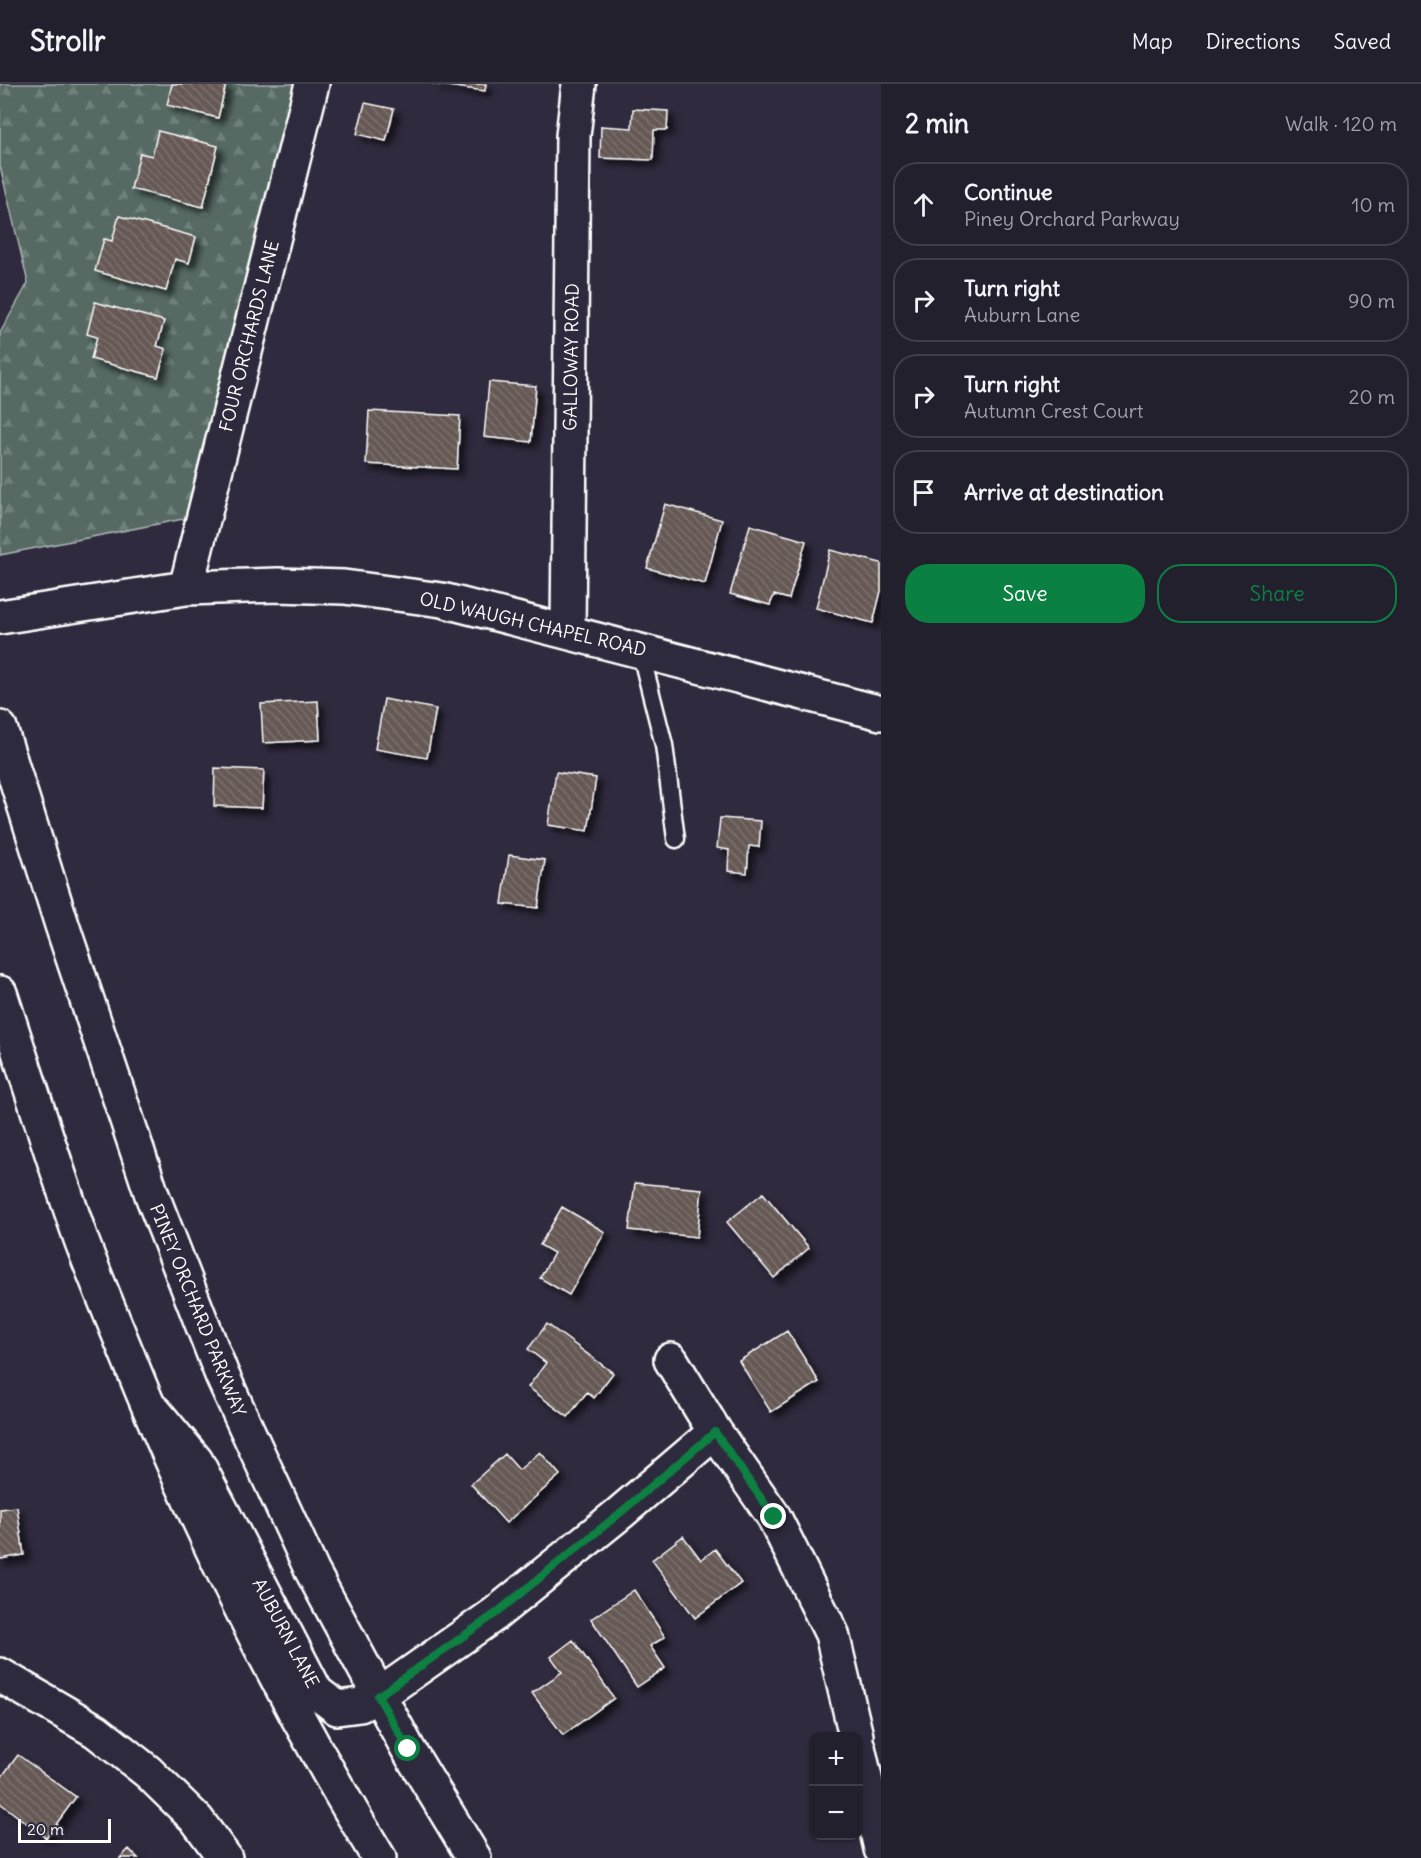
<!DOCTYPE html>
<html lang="en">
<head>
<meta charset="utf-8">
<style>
	:root { --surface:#23202e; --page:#2b2836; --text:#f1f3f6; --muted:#a3a3aa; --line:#403e4a; --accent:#0b8043 }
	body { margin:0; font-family:Delius,sans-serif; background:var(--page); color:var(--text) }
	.controls { position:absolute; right:18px; bottom:18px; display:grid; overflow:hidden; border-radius:12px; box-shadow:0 2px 4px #0004 }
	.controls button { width:54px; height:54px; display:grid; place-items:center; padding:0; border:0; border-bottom:2px solid var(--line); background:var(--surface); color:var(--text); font:30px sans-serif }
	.scale { position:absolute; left:18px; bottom:15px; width:93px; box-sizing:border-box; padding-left:6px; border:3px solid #fff; border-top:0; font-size:16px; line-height:21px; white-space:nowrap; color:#fff; -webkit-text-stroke:4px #2f2a3d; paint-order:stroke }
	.stop { position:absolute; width:18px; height:18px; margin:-14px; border:4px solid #0b8043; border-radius:50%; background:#fff }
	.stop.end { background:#0b8043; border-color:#fff; box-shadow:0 2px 6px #0008 }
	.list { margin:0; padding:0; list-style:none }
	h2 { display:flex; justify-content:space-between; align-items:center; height:78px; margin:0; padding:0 24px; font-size:26px }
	h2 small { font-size:20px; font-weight:400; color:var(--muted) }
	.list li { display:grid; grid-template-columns:39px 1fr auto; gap:18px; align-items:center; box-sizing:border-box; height:84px; margin:0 12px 12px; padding:0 12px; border:2px solid var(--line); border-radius:24px }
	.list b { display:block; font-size:22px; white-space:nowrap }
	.list p { margin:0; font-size:20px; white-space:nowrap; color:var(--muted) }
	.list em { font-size:20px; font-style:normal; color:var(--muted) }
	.actions { display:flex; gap:12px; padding:18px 24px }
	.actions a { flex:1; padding:14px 0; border:2px solid var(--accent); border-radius:24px; text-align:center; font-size:21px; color:var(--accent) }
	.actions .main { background:var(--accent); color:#fff }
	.icon { flex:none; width:33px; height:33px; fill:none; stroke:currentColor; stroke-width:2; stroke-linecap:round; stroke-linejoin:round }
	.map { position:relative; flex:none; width:881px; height:1774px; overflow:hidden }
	header { display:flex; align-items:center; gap:36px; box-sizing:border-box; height:84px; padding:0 30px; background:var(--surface); border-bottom:2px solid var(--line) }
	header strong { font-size:28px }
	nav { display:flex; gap:33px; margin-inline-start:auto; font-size:21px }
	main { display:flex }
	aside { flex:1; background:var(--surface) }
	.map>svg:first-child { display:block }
</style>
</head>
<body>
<header>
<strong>Strollr</strong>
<nav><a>Map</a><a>Directions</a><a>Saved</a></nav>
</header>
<main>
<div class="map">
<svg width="881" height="1774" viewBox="0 0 881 1774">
	<defs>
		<pattern id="forest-firs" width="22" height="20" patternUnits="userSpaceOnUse" patternTransform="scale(1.5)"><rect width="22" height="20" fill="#566a64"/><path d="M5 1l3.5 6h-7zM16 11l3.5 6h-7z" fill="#6f807b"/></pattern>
		<pattern id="building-back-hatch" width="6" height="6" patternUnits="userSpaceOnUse" patternTransform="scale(1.5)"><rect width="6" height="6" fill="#655854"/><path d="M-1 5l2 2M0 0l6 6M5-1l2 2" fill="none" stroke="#7c716e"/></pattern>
		<filter id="shadow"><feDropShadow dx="5.5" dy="5.5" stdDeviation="3" flood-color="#0009"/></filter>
	</defs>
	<rect width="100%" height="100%" fill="#2f2a3d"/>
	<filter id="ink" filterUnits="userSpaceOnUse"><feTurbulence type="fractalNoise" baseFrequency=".0167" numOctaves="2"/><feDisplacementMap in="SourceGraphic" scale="12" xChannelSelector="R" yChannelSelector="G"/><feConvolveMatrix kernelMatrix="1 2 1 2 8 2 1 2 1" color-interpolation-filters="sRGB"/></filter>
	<g filter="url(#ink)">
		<path fill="url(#forest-firs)" stroke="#aab4b2" stroke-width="1.5" d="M 0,0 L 307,0 L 193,433 L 0,471 L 0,249 L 28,199 L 0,82 Z"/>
		<path fill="url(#building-back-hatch)" stroke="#fff" stroke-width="1.5" filter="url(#shadow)" d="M 172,0 L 226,0 L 218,34 L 167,21 Z
			M 432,0 L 486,0 L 485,7 Z
			M 365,19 L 394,25 L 386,57 L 357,50 Z
			M 633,25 L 668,27 L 667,46 L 654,46 L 653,76 L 600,74 L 601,42 L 632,44 Z
			M 158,47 L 218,62 L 203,123 L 131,105 L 140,69 L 152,72 Z
			M 119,132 L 196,153 L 189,179 L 175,175 L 166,207 L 95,187 L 104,155 L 112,157 Z
			M 95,218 L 164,237 L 157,262 L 166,265 L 158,293 L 91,275 L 97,253 L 87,250 Z
			M 489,298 L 536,302 L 531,358 L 484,353 Z
			M 369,327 L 460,332 L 457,385 L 366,380 Z
			M 665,420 L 722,436 L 705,500 L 647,484 Z
			M 750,441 L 806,457 L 789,515 L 774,511 L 770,521 L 730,510 Z
			M 830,466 L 881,479 L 881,507 L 873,539 L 816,524 Z
			M 384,615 L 436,625 L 427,674 L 375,665 Z
			M 318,617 L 320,656 L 263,659 L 261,620 Z
			M 215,684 L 264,686 L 262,724 L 214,722 Z
			M 556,688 L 596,694 L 588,747 L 548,741 Z
			M 720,734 L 761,737 L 759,763 L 749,762 L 747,789 L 728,787 L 729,766 L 717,764 Z
			M 509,771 L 545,776 L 538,824 L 502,820 Z
			M 635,1099 L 702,1105 L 697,1153 L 629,1146 Z
			M 763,1109 L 809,1164 L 774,1194 L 727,1138 Z
			M 562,1123 L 605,1148 L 569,1211 L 540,1194 L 554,1169 L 540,1161 Z
			M 547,1240 L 613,1289 L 594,1314 L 587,1308 L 568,1333 L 528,1303 L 546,1279 L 528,1265 Z
			M 787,1247 L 819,1298 L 771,1328 L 739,1277 Z
			M 540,1368 L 560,1391 L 506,1439 L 471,1400 L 505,1370 L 519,1386 Z
			M 17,1423 L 24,1471 L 0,1475 L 0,1425 Z
			M 683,1452 L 701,1476 L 715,1465 L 741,1499 L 695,1534 L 652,1476 Z
			M 634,1506 L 665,1553 L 650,1562 L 665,1584 L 637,1603 L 591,1535 Z
			M 573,1556 L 614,1614 L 563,1651 L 532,1609 L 562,1588 L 551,1573 Z
			M 18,1671 L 76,1713 L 46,1754 L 0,1719 L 0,1695 Z
			M 129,1765 L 138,1774 L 120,1774 Z"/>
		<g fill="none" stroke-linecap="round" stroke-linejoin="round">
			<g stroke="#fff" stroke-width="21">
				<path id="lane" d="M 640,566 L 664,661 L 676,755"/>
			</g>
			<g stroke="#fff" stroke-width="38">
				<path id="street" d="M 186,504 L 312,0
					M 0,533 L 186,504 L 278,501 L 344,503 L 442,516 L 881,629
					M 568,547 L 573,52 L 579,0
					M 671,1276 L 715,1348 L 774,1433 L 832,1550 L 856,1652
					M 155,1328 L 196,1377 L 316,1608 L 337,1624 L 360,1621 L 378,1612 L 495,1530 L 620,1429 L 715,1348
					M 0,1591 L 96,1647 L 148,1688 L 197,1736 L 225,1774
					M 858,1663 L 881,1765"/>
			</g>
			<g stroke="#fff" stroke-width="38">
				<path id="secondary" d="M 0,644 L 62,841 L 152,1111 L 222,1291 L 312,1487 L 408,1665 L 474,1774
					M 0,909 C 27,992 53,1076 82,1158 C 95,1192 109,1226 123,1260 C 194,1438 279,1610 379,1774"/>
			</g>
			<use href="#lane" stroke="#2f2a3d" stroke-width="16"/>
			<use href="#street" stroke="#2f2a3d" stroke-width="33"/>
			<use href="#secondary" stroke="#2f2a3d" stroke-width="33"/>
		</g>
	</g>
	<g fill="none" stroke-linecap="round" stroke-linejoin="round" filter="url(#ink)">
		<path stroke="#0b8043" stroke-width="8" d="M 408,1665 L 378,1612 L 495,1530 L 620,1429 L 715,1348 L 774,1433"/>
	</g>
	<g text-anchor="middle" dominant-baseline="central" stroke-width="4.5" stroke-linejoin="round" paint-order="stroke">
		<g font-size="18" fill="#fff" stroke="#2f2a3d">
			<text transform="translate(249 252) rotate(-76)">FOUR ORCHARDS LANE</text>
			<text transform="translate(571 273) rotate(-89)">GALLOWAY ROAD</text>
			<text transform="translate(533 540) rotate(13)">OLD WAUGH CHAPEL ROAD</text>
			<text transform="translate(198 1226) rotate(68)">PINEY ORCHARD PARKWAY</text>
			<text transform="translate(286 1549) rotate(62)">AUBURN LANE</text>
		</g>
	</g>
</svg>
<div class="controls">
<button>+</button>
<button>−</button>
</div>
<div class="scale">20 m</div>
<div class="stop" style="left:408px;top:1665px"></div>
<div class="stop end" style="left:774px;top:1433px"></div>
</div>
<aside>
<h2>2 min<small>Walk · 120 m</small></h2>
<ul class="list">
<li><svg class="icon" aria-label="ahead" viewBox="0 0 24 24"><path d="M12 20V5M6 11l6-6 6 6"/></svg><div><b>Continue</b><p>Piney Orchard Parkway</p></div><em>10 m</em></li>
<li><svg class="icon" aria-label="right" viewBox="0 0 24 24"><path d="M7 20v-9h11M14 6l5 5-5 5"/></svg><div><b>Turn right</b><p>Auburn Lane</p></div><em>90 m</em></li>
<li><svg class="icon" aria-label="right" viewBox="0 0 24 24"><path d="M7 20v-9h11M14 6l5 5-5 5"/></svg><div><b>Turn right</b><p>Autumn Crest Court</p></div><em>20 m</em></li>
<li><svg class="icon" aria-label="arrive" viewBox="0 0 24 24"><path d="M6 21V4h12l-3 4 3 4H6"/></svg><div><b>Arrive at destination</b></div></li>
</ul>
<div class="actions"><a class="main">Save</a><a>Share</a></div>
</aside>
</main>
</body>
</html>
